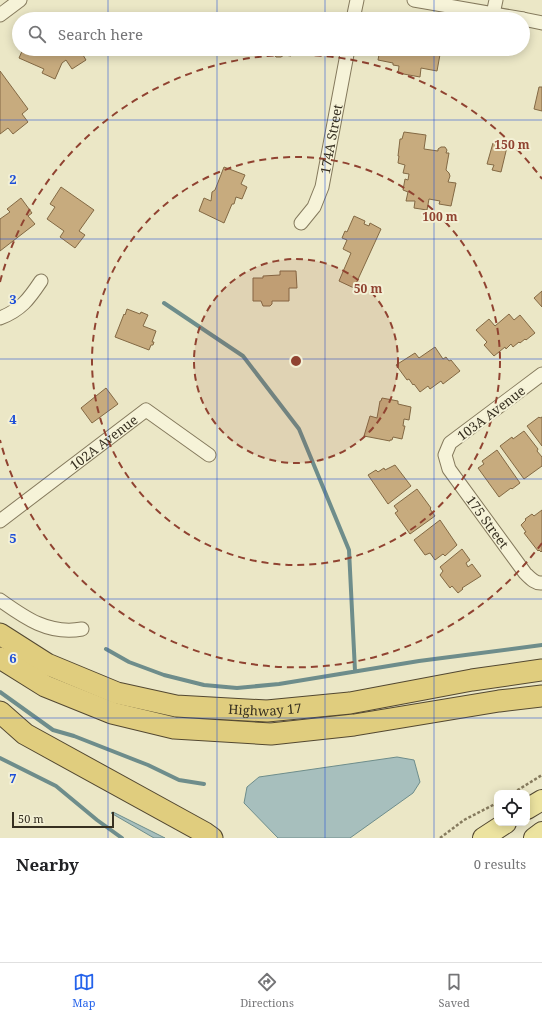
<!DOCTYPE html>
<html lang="en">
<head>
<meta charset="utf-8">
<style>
	:root { --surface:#fff; --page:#f2f2f2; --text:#202124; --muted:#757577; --line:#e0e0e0; --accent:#2563eb }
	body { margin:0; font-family:"Noto Serif",serif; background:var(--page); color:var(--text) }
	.controls { position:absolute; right:12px; bottom:12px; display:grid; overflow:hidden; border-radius:8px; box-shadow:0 2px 10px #0003 }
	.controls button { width:36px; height:36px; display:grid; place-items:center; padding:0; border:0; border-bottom:1px solid var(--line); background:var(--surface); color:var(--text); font:20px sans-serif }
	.scale { position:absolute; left:12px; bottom:10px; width:102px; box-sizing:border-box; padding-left:4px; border:2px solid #362f20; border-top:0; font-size:11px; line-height:14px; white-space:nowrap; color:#362f20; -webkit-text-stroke:3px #f3f0d5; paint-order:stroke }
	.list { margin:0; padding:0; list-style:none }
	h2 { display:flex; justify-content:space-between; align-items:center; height:52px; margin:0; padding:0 16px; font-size:17px }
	h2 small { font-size:13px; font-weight:400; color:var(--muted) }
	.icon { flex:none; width:22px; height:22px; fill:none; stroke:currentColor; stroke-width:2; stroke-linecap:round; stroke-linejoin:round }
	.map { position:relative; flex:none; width:542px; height:838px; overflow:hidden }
	.search { position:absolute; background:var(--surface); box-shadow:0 2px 10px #0003; left:12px; right:12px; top:12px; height:44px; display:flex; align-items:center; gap:10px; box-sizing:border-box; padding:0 14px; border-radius:22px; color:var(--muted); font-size:15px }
	.sheet { height:124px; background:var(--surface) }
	nav { display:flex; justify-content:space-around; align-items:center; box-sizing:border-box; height:56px; border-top:1px solid var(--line); background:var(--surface); font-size:11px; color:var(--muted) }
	nav a { display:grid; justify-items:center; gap:2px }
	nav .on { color:var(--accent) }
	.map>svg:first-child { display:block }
</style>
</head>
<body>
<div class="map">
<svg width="542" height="838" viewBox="0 0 542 838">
	<rect width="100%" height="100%" fill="#ebe7c6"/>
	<path fill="#a7bfbd" stroke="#6e8d8b" d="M 397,757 L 414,760 L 420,782 L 413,793 L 350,838 L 278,838 L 244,803 L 247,787 L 259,777 Z
		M 113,812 L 165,838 L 154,838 L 111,813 Z"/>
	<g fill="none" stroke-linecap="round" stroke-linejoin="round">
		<path stroke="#6e8d8b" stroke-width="4" d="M 164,303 L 243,356 L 299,429 L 349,550 L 355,671
			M 106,649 L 129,662 L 164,675 L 204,685 L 237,688 L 279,684 L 419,661 L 542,645
			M 0,692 L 53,730 L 74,736 L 148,765 L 179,780 L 204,784
			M 0,758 L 56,786 L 97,820 L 122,838"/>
	</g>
	<path fill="#c7ab7e" stroke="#836944" d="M 23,49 L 47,49 L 54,52 L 58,49 L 82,49 L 80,50 L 86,60 L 72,69 L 66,60 L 62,63 L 55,79 L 42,73 L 44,69 L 19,58 Z
		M 147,49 L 160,49 L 160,53 L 146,52 Z
		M 264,49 L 301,49 L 300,52 L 292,51 L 291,56 L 284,55 L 281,57 L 276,57 L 273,53 L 263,52 Z
		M 380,49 L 441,49 L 437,71 L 421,68 L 420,77 L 398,73 L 399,66 L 393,65 L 393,63 L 378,60 Z
		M 0,71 L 28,109 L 22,114 L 28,122 L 13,134 L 8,128 L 0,134 Z
		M 539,87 L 542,87 L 542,111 L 534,109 Z
		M 404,132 L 426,135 L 424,149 L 438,151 L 438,149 L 441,147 L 445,147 L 447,150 L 446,153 L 449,153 L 446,170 L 449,173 L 450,176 L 448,182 L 456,183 L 451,206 L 439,204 L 440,201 L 429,199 L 427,210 L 414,208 L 415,201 L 406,201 L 408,192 L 403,190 L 405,179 L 408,180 L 409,174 L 403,173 L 405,165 L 398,163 L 399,156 L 398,156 L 400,139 L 402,139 Z
		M 493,143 L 507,147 L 501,172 L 492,170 L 494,165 L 487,164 Z
		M 224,167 L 245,175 L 241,184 L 247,187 L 242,199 L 236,197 L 234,204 L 232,204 L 224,223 L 199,211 L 204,198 L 211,201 L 212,192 L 215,190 Z
		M 61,187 L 94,210 L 79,231 L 85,235 L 75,248 L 60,237 L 64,231 L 47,219 L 55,207 L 50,204 Z
		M 21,198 L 32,213 L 28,216 L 35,224 L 0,251 L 0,219 L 10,212 L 7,209 Z
		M 354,216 L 365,221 L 364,224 L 369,226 L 370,223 L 381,229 L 354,288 L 339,281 L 351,253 L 343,249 L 347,240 L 342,238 L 345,231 L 347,232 Z
		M 280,271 L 296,271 L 297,288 L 289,288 L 289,301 L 272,301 L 272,304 L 270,306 L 263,306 L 261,301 L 253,301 L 253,278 L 263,278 L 263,276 L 280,275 Z
		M 542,291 L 542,307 L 534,298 Z
		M 127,309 L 140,314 L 141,312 L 148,315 L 143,326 L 156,331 L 152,342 L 154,342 L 153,345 L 151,345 L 149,350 L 115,337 L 124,314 L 125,315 Z
		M 509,314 L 514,320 L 520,315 L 535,333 L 526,340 L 525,339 L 520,343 L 519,342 L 513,347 L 511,344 L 506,349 L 505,347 L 494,356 L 484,345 L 487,342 L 476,330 L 489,319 L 495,326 Z
		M 435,347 L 443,359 L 446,357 L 449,361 L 451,360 L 460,371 L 443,384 L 441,381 L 430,389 L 428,386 L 420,392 L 414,384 L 413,385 L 409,379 L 407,380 L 396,365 L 415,353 L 419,358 Z
		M 106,388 L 118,404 L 92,423 L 81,408 Z
		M 382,398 L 398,401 L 398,404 L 411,407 L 409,420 L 404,419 L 403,426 L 405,426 L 402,439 L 393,437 L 392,440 L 390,440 L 390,441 L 364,436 L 370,416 L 377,418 L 380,401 L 381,401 Z
		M 539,417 L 540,418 L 542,417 L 542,446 L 527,426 Z
		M 524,431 L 538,449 L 537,451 L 542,457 L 542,466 L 524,479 L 500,446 L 512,437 L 513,439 Z
		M 497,450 L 520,483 L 512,489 L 511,488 L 499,497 L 478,468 L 484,464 L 482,461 Z
		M 395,465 L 411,486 L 388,504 L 368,475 L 376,470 L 378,472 L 384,468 L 385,470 Z
		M 417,489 L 431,508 L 430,509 L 435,516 L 410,534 L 395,513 L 398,511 L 394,506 Z
		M 542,510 L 542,551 L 541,552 L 539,550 L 538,551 L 524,533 L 526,532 L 521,525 L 526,520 L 525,519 L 532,514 L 534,516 Z
		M 440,520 L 457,545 L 445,556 L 443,554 L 435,560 L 430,553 L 425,555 L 414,540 Z
		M 462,549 L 470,560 L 466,563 L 468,567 L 472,564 L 481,576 L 462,588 L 463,589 L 458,593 L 452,586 L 450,588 L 440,575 L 443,571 L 440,567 Z"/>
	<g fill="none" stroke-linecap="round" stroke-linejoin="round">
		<g stroke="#857a5d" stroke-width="15">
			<g id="minor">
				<path d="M 414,0 L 523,19"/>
				<path d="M 493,14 L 496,0"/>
				<path d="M 0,15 L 20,0"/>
				<path d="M 353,19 L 357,0"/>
				<path d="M 523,19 L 542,23"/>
				<path id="s1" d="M 301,223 L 314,207 L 322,187 L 348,49"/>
				<path d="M 0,318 C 21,310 29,299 41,281"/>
				<path id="s2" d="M 542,374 L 450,443 L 445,455 L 449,469 L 525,573 C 530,578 535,584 542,583"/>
				<path id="s3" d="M 0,521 L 146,410 L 209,455"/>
				<path d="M 0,600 C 25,618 49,635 82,629"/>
			</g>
		</g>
		<g stroke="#534831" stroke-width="22">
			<path id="primary" d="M 527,809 L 542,800
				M 483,838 L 506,823
				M 534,838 L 542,832"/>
		</g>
		<g stroke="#534831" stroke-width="23">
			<g id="trunk">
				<path id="s4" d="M 0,634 L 47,664 L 117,693 L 176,706 L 267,711 L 350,703 L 472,680 L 542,670"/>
				<path d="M 0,658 L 45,686 L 112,713 L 174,728 L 271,734 L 354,725 L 499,701 L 542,696"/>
				<path d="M 0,712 L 25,734 L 205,833 L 212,838"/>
			</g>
		</g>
		<path stroke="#857a5d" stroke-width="2.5" stroke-dasharray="3 2" stroke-linecap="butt" d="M 513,793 L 542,775
			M 440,838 L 464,820 L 497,803"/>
		<use href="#minor" stroke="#f6f3d8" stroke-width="13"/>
		<use href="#primary" stroke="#ece3a0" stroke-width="20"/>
		<use href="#trunk" stroke="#e0cd7e" stroke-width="21"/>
	</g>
	<path fill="none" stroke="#1d4ed8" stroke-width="1" stroke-opacity="0.55" d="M 108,0 L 108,19M 217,0 L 217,19M 325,0 L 325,19M 434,0 L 434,19M 108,49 L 108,838M 217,49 L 217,838M 325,49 L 325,838M 434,49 L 434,838M 0,120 L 542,120M 0,239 L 542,239M 0,359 L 542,359M 0,479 L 542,479M 0,599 L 542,599M 0,718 L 542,718"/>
	<circle cx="296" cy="361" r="102" fill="#904331" fill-opacity=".12"/>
	<g fill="none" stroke="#904331" stroke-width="2" stroke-dasharray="7 5">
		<circle cx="296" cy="361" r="102"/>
		<circle cx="296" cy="361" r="204"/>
		<path d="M542 543A306 306 0 0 1 0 440M0 282A306 306 0 0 1 542 179"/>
	</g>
	<g text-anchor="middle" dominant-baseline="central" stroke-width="4" stroke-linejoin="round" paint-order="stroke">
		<g font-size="13" fill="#362f20" stroke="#f3f0d5">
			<text stroke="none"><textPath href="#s1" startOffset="91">174A Street</textPath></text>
			<text transform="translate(491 413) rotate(-37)">103A Avenue</text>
			<text stroke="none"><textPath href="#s3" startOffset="130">102A Avenue</textPath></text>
			<text stroke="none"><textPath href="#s2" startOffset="208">175 Street</textPath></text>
			<text stroke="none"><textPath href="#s4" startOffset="281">Highway 17</textPath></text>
		</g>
	</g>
	<g font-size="13" text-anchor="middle" font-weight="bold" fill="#1d4ed8" stroke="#f3f0d5" stroke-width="4" stroke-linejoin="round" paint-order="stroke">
		<text x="13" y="184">2</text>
		<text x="13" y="304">3</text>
		<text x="13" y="424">4</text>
		<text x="13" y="543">5</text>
		<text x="13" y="663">6</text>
		<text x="13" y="783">7</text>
	</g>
	<circle cx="296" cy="361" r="6" fill="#904331" stroke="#f3f0d5" stroke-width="2"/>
	<g font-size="12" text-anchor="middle" font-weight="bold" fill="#904331" stroke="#f3f0d5" stroke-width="4" stroke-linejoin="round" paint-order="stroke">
		<text x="512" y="149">150 m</text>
		<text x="440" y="221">100 m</text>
		<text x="368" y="293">50 m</text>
	</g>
</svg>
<div class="controls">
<button><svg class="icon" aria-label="locate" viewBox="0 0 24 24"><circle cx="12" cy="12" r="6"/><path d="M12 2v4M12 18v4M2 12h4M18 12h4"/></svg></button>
</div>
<div class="scale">50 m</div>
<div class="search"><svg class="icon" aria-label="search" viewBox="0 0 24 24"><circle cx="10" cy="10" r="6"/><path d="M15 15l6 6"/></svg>Search here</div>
</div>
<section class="sheet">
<h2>Nearby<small>0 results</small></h2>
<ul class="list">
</ul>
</section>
<nav>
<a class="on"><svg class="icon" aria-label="map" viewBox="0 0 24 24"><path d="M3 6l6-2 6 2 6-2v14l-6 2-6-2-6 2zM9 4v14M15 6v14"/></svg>Map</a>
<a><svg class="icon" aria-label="directions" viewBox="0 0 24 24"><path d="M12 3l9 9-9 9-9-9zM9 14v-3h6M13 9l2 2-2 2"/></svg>Directions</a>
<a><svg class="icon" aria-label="saved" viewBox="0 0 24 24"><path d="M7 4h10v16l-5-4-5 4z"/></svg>Saved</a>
</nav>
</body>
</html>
